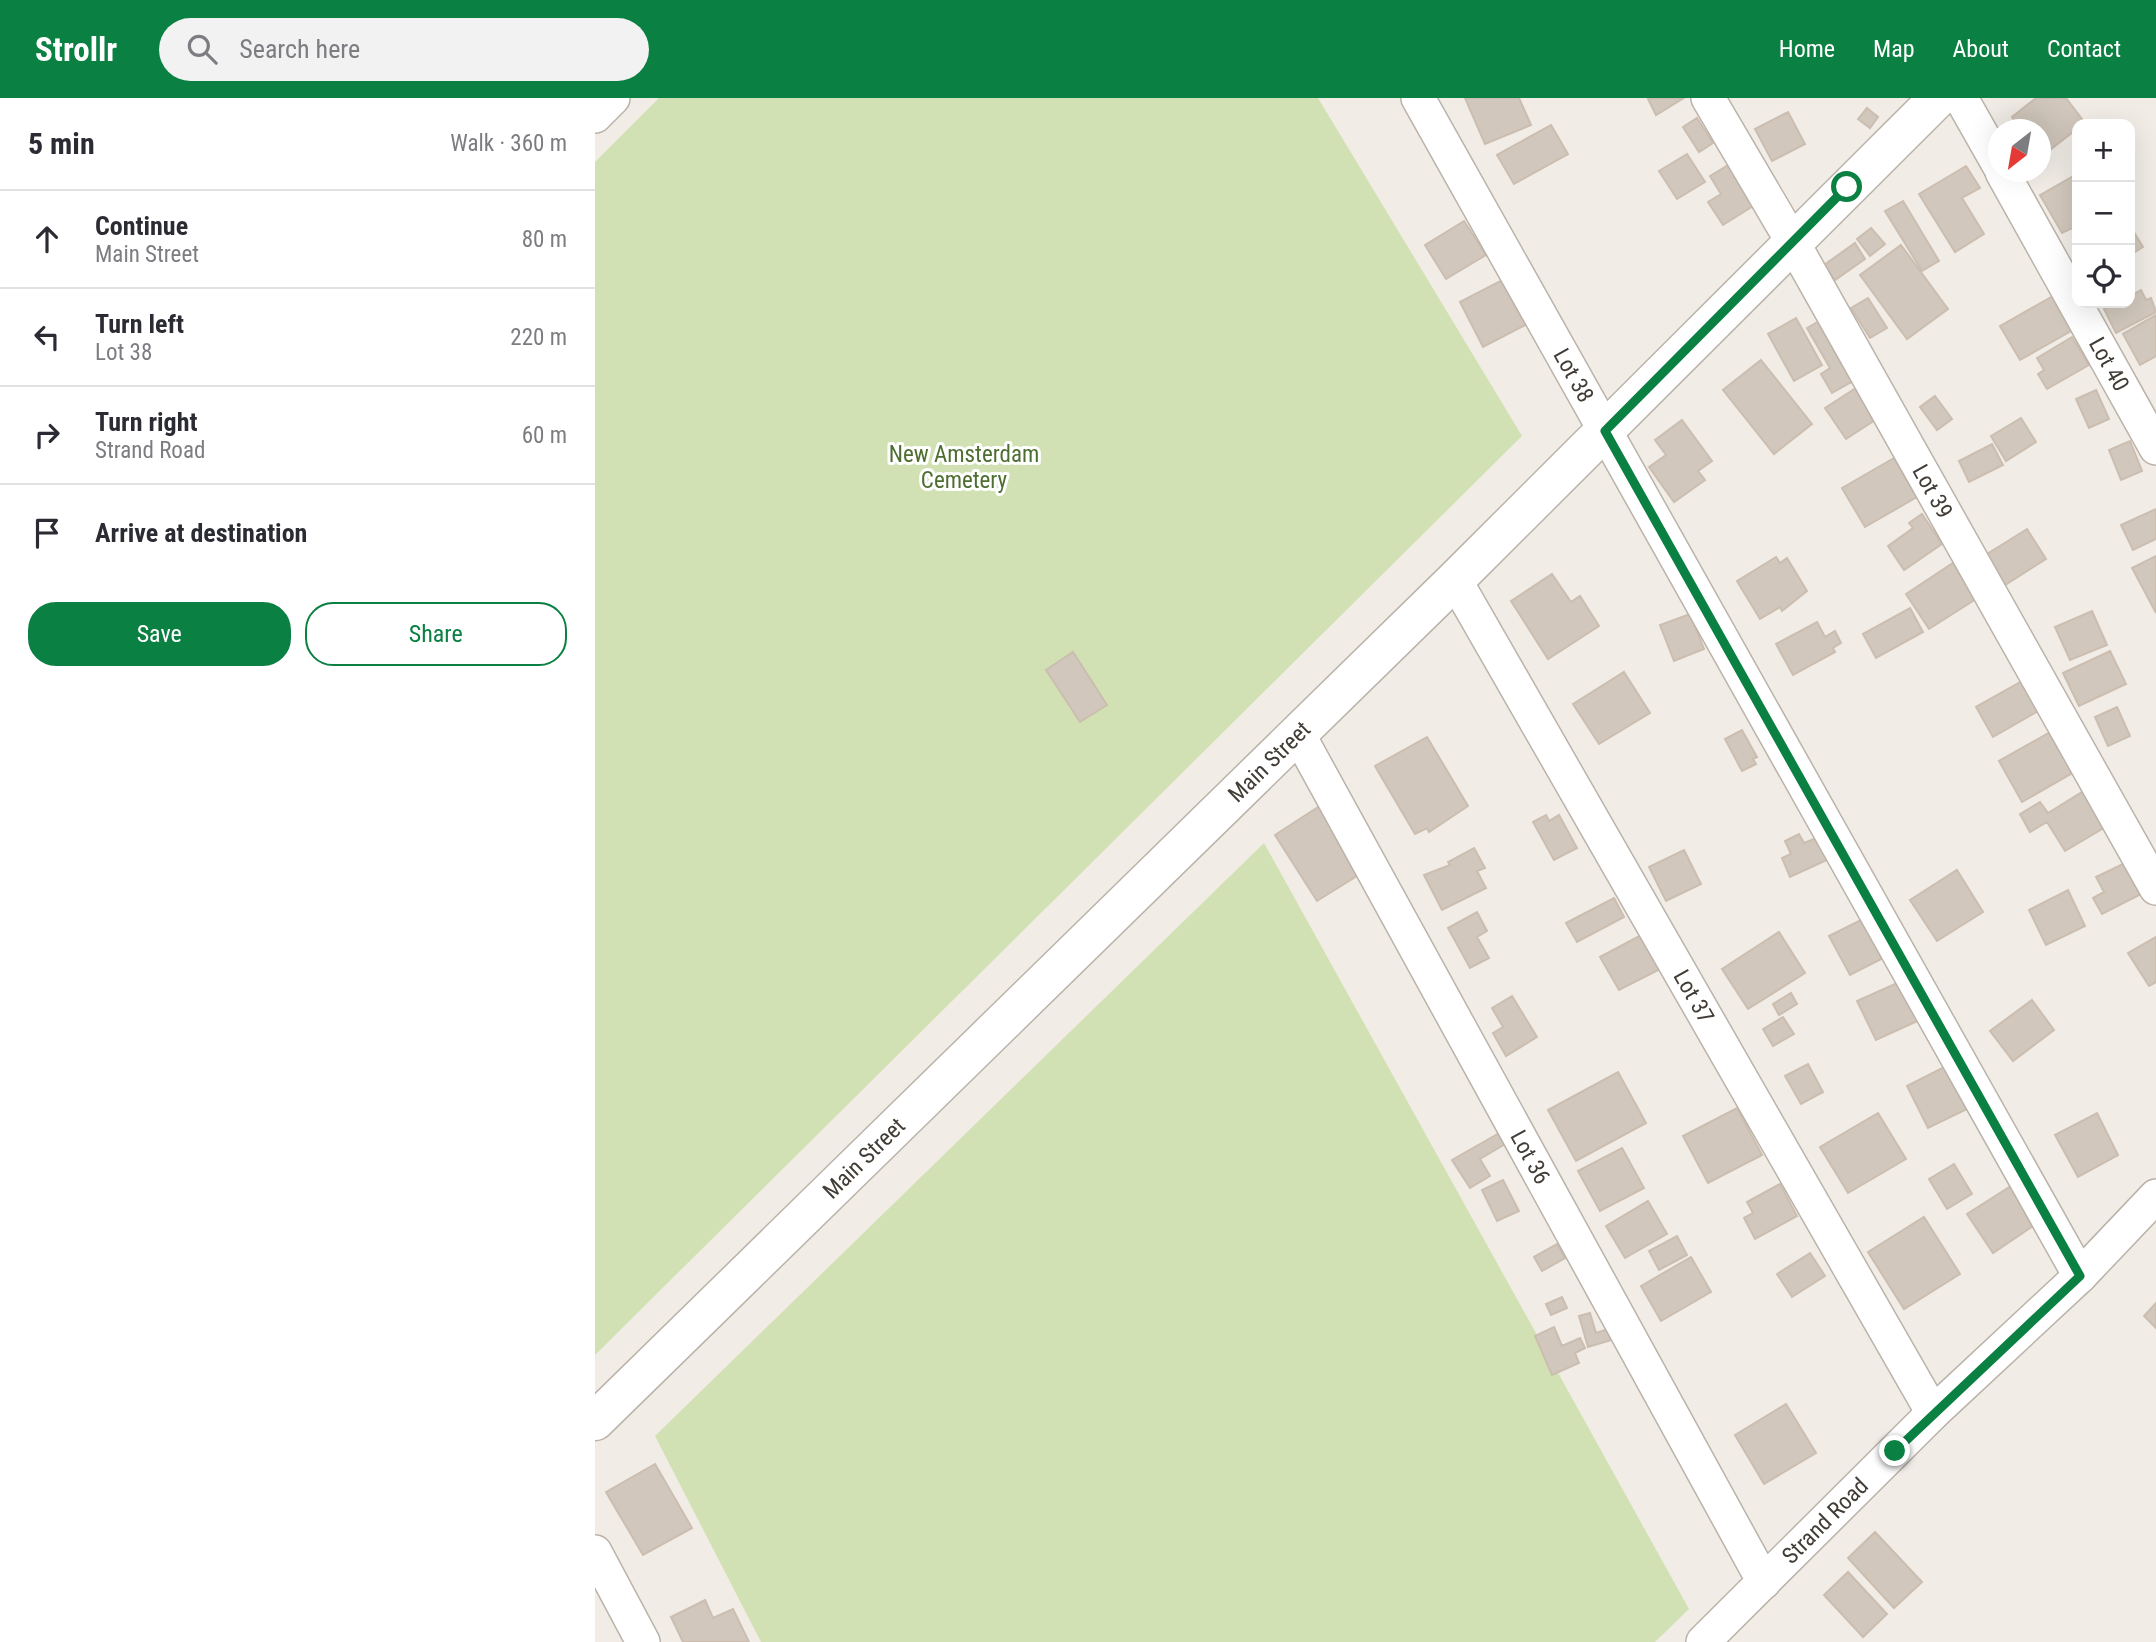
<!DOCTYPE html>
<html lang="en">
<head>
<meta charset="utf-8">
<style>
	:root { --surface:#fff; --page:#f2f2f3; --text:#2b2b33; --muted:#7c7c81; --line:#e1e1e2; --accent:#0b8043 }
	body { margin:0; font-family:"Roboto Condensed",sans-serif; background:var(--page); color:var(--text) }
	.controls { position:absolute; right:21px; top:21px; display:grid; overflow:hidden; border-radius:14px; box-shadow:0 7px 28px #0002 }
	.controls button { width:63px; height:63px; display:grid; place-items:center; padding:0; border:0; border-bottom:2px solid var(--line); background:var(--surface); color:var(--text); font:35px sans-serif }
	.compass { position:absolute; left:1393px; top:21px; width:63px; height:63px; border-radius:50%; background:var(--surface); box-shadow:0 7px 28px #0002; rotate:211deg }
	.stop { position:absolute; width:21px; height:21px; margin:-16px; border:5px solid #0b8043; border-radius:50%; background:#fff }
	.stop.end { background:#0b8043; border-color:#fff; box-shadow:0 2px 7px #0008 }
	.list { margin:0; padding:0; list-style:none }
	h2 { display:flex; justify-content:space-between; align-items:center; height:91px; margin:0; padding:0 28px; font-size:30px }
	h2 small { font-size:23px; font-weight:400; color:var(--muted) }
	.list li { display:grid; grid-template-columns:46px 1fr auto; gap:21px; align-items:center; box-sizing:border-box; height:98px; padding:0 28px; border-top:2px solid var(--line) }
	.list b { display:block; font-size:26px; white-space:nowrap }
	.list p { margin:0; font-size:23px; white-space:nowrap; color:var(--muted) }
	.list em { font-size:23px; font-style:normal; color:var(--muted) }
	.actions { display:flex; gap:14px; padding:21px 28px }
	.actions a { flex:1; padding:16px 0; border:2px solid var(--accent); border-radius:28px; text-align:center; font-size:24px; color:var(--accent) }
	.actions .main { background:var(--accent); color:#fff }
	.icon { flex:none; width:38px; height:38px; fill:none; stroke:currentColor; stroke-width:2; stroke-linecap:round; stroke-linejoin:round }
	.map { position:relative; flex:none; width:1561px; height:1544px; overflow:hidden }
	header { display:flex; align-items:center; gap:42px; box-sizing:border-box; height:98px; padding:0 35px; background:var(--accent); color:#fff }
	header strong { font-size:33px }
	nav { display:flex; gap:38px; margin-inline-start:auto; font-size:24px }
	.search { width:490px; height:63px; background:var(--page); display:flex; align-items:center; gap:18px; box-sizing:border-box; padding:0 24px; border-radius:38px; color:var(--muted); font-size:26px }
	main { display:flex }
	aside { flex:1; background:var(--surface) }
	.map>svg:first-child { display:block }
</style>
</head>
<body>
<header>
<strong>Strollr</strong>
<div class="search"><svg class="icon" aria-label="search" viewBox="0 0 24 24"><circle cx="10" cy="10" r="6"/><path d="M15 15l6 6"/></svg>Search here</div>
<nav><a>Home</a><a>Map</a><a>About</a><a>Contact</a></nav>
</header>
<main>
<aside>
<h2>5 min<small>Walk · 360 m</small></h2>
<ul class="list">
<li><svg class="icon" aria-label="ahead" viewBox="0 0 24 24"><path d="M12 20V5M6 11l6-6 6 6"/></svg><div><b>Continue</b><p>Main Street</p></div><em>80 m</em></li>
<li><svg class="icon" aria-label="left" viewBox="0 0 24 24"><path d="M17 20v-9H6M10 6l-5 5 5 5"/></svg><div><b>Turn left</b><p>Lot 38</p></div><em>220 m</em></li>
<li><svg class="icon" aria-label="right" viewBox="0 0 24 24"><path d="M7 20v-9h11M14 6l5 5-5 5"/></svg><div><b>Turn right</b><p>Strand Road</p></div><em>60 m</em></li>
<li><svg class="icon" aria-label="arrive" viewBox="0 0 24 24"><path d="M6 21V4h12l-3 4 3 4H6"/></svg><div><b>Arrive at destination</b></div></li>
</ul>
<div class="actions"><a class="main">Save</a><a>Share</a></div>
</aside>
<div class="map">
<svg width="1561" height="1544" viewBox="0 0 1561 1544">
	<rect width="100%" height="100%" fill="#f1ece6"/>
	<path fill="#d1e1b3" d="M 64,0 L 723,0 L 927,338 L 0,1257 L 0,64 Z
		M 669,745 L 1094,1511 L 1060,1544 L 166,1544 L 60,1338 Z"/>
	<path fill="#d1c7bc" stroke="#cbbeb0" stroke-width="2" d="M 870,0 L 924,0 L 936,27 L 890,46 Z
		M 1089,0 L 1061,17 L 1053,1 L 1054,0 Z
		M 1441,0 L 1471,0 L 1490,25 L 1482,26 L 1482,31 L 1447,58 L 1446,32 L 1426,32 L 1417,19 Z
		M 1272,10 L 1283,19 L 1275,30 L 1263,21 Z
		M 1193,14 L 1210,46 L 1177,63 L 1160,31 Z
		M 1102,20 L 1118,45 L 1104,54 L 1088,29 Z
		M 956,27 L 973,56 L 919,86 L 902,57 Z
		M 1092,56 L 1110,84 L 1082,101 L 1064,73 Z
		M 1140,63 L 1163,105 L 1128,127 L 1113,104 L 1126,96 L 1115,78 Z
		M 1371,68 L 1385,90 L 1367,100 L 1389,136 L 1360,154 L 1324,96 Z
		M 1482,76 L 1482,139 L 1477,130 L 1467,135 L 1445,97 Z
		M 1308,103 L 1344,163 L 1327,173 L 1290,113 Z
		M 869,123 L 891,157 L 851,181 L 830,147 Z
		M 1535,128 L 1548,149 L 1535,157 Z
		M 1276,130 L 1290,146 L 1275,158 L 1262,141 Z
		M 1260,145 L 1270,161 L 1240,182 L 1229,167 Z
		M 1306,147 L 1353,211 L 1312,241 L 1265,177 Z
		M 917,177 L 940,222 L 888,249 L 865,204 Z
		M 1546,192 L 1551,202 L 1556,200 L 1561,214 L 1521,235 L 1509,211 L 1521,205 L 1535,205 L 1535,198 Z
		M 1458,198 L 1478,232 L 1425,262 L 1405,228 Z
		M 1273,200 L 1292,230 L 1275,240 L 1256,210 Z
		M 1561,217 L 1561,258 L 1545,267 L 1528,236 Z
		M 1233,218 L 1267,278 L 1237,295 L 1226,276 L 1235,270 L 1212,230 Z
		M 1201,220 L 1227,267 L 1199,283 L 1173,236 Z
		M 1477,239 L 1494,267 L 1452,291 L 1443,276 L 1449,272 L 1442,260 Z
		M 1166,262 L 1217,326 L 1179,356 L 1128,292 Z
		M 1267,286 L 1288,317 L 1251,341 L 1230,310 Z
		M 1501,292 L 1514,321 L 1494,330 L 1481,301 Z
		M 1340,298 L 1357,321 L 1342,332 L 1325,309 Z
		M 1426,320 L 1441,344 L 1411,363 L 1396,338 Z
		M 1087,322 L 1117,363 L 1103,373 L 1110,382 L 1079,404 L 1054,369 L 1071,357 L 1060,342 Z
		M 1535,343 L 1547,373 L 1526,382 L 1514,352 Z
		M 1397,346 L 1408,367 L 1374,384 L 1364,363 Z
		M 1299,360 L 1322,399 L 1270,429 L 1247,390 Z
		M 1561,411 L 1561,441 L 1538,452 L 1526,427 Z
		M 1327,416 L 1347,446 L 1309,472 L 1293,448 L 1318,430 L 1314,425 Z
		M 1432,431 L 1451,461 L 1410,487 L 1392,456 Z
		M 1561,458 L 1561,515 L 1537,470 Z
		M 1181,459 L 1185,465 L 1192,460 L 1212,493 L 1187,513 L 1185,509 L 1165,521 L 1142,483 Z
		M 1358,465 L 1381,501 L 1334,531 L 1311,496 Z
		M 957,476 L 976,504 L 985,498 L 1004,528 L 953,561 L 916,503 Z
		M 1315,510 L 1328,534 L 1281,560 L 1268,536 Z
		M 1497,513 L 1512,547 L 1475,562 L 1460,529 Z
		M 1095,516 L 1109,551 L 1079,563 L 1065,527 Z
		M 1222,524 L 1230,539 L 1240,533 L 1246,545 L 1238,550 L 1240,554 L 1198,577 L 1181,546 Z
		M 1515,553 L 1531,586 L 1484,608 L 1468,575 Z
		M 478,554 L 512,607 L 485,624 L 451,572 Z
		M 1029,574 L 1055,615 L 1004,646 L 978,606 Z
		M 1427,583 L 1445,612 L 1398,639 L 1381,609 Z
		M 1522,609 L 1535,638 L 1513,648 L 1500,619 Z
		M 1147,632 L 1162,659 L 1158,661 L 1161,666 L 1147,673 L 1130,641 Z
		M 1457,633 L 1479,674 L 1427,704 L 1404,663 Z
		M 832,639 L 873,708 L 834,734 L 832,730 L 820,736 L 780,668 Z
		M 1492,691 L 1514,727 L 1470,753 L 1452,724 L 1435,734 L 1425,716 L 1445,704 L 1453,715 Z
		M 728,706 L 770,773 L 722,803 L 680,737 Z
		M 951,717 L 954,723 L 964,717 L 982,750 L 959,762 L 938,724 Z
		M 1204,736 L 1209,745 L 1224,739 L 1234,761 L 1195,779 L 1187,760 L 1196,756 L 1190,743 Z
		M 879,750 L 890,770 L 882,773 L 891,790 L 847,812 L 829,777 L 855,767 L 853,764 Z
		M 1089,752 L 1106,786 L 1071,803 L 1054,769 Z
		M 1534,763 L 1550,794 L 1507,816 L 1498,800 L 1509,794 L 1501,779 Z
		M 1362,772 L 1388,814 L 1342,843 L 1315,802 Z
		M 1473,792 L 1490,828 L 1451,847 L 1434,812 Z
		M 1019,800 L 1029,819 L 982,844 L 971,825 Z
		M 882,814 L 892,833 L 882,839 L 894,860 L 875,870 L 853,830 Z
		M 1276,817 L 1296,856 L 1255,877 L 1234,838 Z
		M 1184,834 L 1210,875 L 1153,911 L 1127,871 Z
		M 1048,836 L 1067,870 L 1024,892 L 1005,859 Z
		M 1561,839 L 1561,884 L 1554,888 L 1533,855 Z
		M 1311,881 L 1329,920 L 1281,942 L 1262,903 Z
		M 1196,895 L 1202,906 L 1184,917 L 1178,906 Z
		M 917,898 L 942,939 L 911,958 L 898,935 L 908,929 L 897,910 Z
		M 1437,902 L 1459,932 L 1418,963 L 1395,933 Z
		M 1188,919 L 1199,936 L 1178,948 L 1168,931 Z
		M 1213,966 L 1228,994 L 1206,1006 L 1190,978 Z
		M 1353,967 L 1374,1010 L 1333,1030 L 1312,988 Z
		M 1023,974 L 1051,1025 L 981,1063 L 953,1012 Z
		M 1142,1010 L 1167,1057 L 1113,1085 L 1088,1038 Z
		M 1283,1015 L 1311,1061 L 1253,1095 L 1225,1049 Z
		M 1502,1015 L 1523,1057 L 1483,1079 L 1460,1037 Z
		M 906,1034 L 912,1045 L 885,1061 L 895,1078 L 875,1090 L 857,1062 Z
		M 1027,1050 L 1049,1090 L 1005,1113 L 983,1073 Z
		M 1359,1066 L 1377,1096 L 1352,1111 L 1334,1081 Z
		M 908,1082 L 924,1113 L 902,1123 L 887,1092 Z
		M 1422,1084 L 1447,1122 L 1398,1155 L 1372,1116 Z
		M 1185,1086 L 1202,1118 L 1160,1141 L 1149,1120 L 1158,1115 L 1152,1104 Z
		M 1053,1103 L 1072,1136 L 1030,1160 L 1011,1128 Z
		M 1329,1119 L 1365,1176 L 1309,1211 L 1273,1154 Z
		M 1082,1138 L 1092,1157 L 1064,1172 L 1054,1153 Z
		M 962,1146 L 970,1160 L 947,1173 L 939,1159 Z
		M 1215,1155 L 1230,1178 L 1197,1199 L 1182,1176 Z
		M 1096,1159 L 1116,1194 L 1066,1223 L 1046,1188 Z
		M 967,1199 L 972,1210 L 956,1217 L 951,1206 Z
		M 1561,1205 L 1561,1230 L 1549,1218 Z
		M 995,1215 L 1001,1235 L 1013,1231 L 1016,1242 L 993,1249 L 984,1218 Z
		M 959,1229 L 967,1248 L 985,1240 L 990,1250 L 980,1255 L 984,1265 L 957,1277 L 940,1238 Z
		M 1191,1306 L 1221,1355 L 1169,1386 L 1140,1337 Z
		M 60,1366 L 97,1430 L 48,1457 L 11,1394 Z
		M 1280,1434 L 1327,1484 L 1299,1510 L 1253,1460 Z
		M 1253,1474 L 1292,1516 L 1268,1539 L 1229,1497 Z
		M 110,1502 L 118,1520 L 138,1511 L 154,1544 L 88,1544 L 76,1519 Z"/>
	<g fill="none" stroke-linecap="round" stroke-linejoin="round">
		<g stroke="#bbb3a9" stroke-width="36">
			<g id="minor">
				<path id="s1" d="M 823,0 L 1485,1178"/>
				<path id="s2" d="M 1113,0 L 1197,143 L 1561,790"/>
				<path d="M 1366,0 L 1404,67"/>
				<path d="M 0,18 L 18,0"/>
				<path id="s3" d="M 1407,74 L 1561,350"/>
				<path id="s4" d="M 860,482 L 1338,1315"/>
				<path id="s5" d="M 702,634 L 1169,1484"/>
				<path d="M 0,1454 L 48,1544"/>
				<path id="s6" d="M 1108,1544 L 1338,1315 L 1485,1178 L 1561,1098"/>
			</g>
		</g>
		<g stroke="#bbb3a9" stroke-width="41">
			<g id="tertiary">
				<path id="s7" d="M 0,1323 L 860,482 L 1343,0"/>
			</g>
		</g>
		<use href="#minor" stroke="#fff" stroke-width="33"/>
		<use href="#tertiary" stroke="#fff" stroke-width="38"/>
	</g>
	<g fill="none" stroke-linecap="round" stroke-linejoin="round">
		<path stroke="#0b8043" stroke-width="9" d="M 1252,89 L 1010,333 L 1485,1178 L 1300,1353"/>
	</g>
	<g text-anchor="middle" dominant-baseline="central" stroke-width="6" stroke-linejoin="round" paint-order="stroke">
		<g font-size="23" fill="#423c36" stroke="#fff">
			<text stroke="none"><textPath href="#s3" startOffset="220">Lot 40</textPath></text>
			<text stroke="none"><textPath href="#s1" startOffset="318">Lot 38</textPath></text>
			<text stroke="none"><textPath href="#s2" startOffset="453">Lot 39</textPath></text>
			<text stroke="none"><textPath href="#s7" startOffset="943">Main Street</textPath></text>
			<text stroke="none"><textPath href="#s4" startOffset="480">Lot 37</textPath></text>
			<text stroke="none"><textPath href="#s7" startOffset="376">Main Street</textPath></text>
			<text stroke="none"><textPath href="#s5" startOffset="485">Lot 36</textPath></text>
			<text stroke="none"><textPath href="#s6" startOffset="172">Strand Road</textPath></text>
		</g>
		<g font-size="23" fill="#4e6d30" stroke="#fff">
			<text x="369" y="356">New Amsterdam<tspan x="369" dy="26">Cemetery</tspan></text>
		</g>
	</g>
</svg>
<div class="controls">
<button>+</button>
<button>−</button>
<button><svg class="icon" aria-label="locate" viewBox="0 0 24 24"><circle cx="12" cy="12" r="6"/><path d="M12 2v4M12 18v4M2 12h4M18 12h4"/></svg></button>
</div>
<svg class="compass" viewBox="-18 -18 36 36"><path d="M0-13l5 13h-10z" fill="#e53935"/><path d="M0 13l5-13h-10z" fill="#7c7c81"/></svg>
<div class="stop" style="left:1252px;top:89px"></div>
<div class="stop end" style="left:1300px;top:1353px"></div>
</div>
</main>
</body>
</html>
